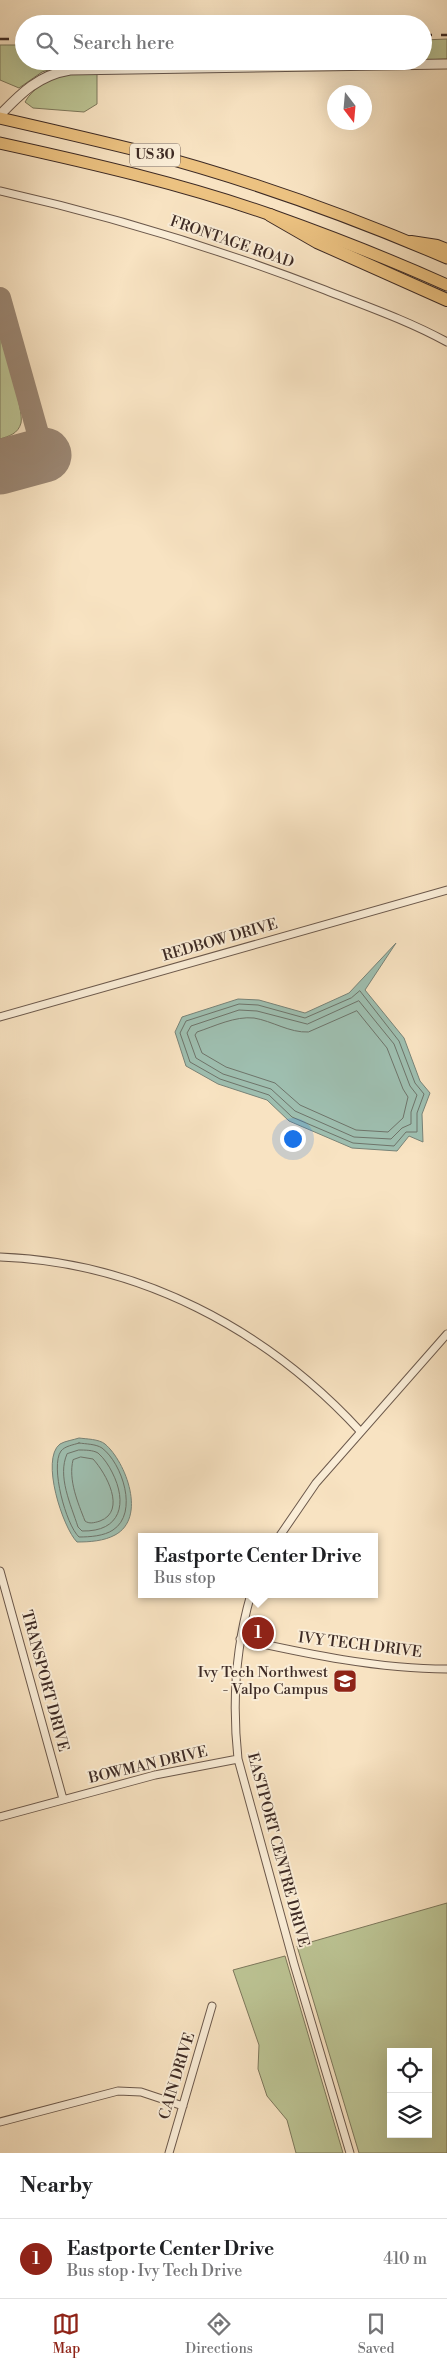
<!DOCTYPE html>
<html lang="en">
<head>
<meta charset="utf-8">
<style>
	:root { --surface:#fff; --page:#f6f6f6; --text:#202124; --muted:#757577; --line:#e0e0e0; --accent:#8f2418 }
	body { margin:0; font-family:"Libre Bodoni",serif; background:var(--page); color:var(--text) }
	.controls { position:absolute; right:15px; bottom:15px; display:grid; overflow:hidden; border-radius:0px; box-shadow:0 5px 20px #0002 }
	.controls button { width:45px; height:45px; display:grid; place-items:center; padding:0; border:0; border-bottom:1px solid var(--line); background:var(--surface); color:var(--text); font:25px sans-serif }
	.compass { position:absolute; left:327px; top:85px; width:45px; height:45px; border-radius:50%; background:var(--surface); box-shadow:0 5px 20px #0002; rotate:164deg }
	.you { position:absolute; left:292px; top:1138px; width:18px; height:18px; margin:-12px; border:4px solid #fff; border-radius:50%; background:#1a73e8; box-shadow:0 0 0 8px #1a73e833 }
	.badge { display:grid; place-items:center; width:32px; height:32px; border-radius:50%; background:var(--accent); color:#fff; font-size:16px; font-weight:700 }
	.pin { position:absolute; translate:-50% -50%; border:2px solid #fff; box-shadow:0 1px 5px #0006 }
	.popup { position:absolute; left:138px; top:1533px; width:240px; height:65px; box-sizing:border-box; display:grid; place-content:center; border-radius:0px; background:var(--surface); filter:drop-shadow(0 1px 4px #0005); font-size:16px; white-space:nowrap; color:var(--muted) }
	.popup b { font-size:19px; color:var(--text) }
	.popup::after { content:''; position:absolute; left:50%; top:100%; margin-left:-10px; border:10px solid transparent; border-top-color:var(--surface) }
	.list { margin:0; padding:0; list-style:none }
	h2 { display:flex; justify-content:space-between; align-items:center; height:65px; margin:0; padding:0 20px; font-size:21px }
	h2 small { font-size:16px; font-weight:400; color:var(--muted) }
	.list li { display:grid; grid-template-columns:32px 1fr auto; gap:15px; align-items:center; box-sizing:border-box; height:80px; padding:0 20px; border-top:1px solid var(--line) }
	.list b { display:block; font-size:19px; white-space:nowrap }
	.list p { margin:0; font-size:16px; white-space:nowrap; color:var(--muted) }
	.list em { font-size:16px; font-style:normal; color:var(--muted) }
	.icon { flex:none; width:28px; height:28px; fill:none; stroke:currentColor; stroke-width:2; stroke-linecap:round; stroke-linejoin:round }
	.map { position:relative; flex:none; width:447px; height:2153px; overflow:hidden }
	.search { position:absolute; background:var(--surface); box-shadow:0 5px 20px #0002; left:15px; right:15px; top:15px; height:55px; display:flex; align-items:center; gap:12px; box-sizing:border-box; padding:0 18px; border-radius:28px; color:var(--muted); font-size:19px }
	.sheet { height:145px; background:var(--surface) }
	nav { display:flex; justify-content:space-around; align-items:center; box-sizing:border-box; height:70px; border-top:1px solid var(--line); background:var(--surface); font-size:14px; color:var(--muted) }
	nav a { display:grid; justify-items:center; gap:2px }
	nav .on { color:var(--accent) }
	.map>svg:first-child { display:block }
</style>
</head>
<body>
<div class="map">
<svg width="447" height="2153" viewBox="0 0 447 2153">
	<rect width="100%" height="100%" fill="#f8e3c2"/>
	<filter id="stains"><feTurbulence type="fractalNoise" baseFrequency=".004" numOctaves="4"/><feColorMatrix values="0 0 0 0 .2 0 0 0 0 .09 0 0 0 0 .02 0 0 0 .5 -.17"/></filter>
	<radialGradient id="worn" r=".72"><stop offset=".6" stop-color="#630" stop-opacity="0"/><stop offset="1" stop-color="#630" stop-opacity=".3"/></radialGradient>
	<path fill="#bcc494" stroke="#7d785c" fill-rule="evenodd" d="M 447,39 L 447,59 L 423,60 L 423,40 Z
		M 0,45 L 24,45 L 24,61 L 306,61 L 65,65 L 42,72 L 19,88 L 0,80 Z
		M 65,73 L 97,74 L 97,104 L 84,112 L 33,108 L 25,102 C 33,87 50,80 65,73 Z
		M 0,335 C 4,351 24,410 21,423 C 18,434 9,436 0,439 Z
		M 447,1903 L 447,2153 L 359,2153 L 297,1946 ZM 391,2052 L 428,2052 L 428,2134 L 391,2134 Z
		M 285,1956 L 343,2153 L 296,2153 L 287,2120 L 267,2096 L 258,2069 L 259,2045 L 233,1970 Z"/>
	<path fill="#9ebeaf" stroke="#788378" d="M 396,943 L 365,990 L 404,1038 L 420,1081 L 430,1093 L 422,1114 L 423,1142 L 409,1136 L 397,1151 L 352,1148 L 289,1121 L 267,1100 L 218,1084 L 186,1066 L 175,1032 L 182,1017 L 238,999 L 259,1000 L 305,1013 L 349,993 Z
		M 79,1438 C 86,1439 99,1439 105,1444 C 126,1462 147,1518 115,1535 C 104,1541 90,1542 77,1542 C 63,1528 40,1459 60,1444 C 65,1441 73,1440 79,1438 Z"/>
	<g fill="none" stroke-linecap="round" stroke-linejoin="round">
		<path stroke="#6e746a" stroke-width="1" d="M 360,991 L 399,1041 L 415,1083 L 424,1094 L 417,1113 L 417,1132 L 406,1132 L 394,1146 L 353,1143 L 292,1117 L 269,1095 L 220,1079 L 190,1062 L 180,1033 L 186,1021 L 239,1004 L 258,1005 L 305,1018 L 351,998 Z
			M 359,1001 L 394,1044 L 410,1086 L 417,1095 L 411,1112 L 411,1124 L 402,1128 L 391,1139 L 354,1137 L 295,1111 L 271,1089 L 223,1074 L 196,1058 L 187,1033 L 191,1026 L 239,1010 L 257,1011 L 307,1024 Z
			M 357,1011 L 387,1048 L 403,1089 L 408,1097 L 403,1118 L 388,1132 L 356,1130 L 300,1105 L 275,1083 L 226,1067 L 202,1053 L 195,1035 L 197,1032 C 215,1026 235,1016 254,1018 C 272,1021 290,1033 308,1032 Z
			M 79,1443 C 86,1444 96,1444 102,1448 C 122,1463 139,1513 113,1530 C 104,1536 90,1537 79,1537 C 66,1525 50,1466 61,1451 C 65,1446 73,1445 79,1443 Z
			M 79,1450 C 85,1450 93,1450 98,1453 C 104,1458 109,1466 112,1472 C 128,1503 121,1532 82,1531 L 78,1527 C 71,1505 57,1476 67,1454 Z
			M 81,1457 L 93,1459 C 106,1473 127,1511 100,1521 C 94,1523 89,1524 85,1521 C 78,1503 68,1480 73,1460 Z"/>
		<path stroke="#9b8774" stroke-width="22" d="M 0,298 L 44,455"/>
		<path stroke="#9b8774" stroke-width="55" d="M 0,467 L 44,455"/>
		<g stroke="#6c594c" stroke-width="9">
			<path id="minor" d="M 0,191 C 111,216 219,249 325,290 C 366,306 409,321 447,342
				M 0,1017 L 447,890
				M 0,1257 C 139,1262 266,1329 360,1431
				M 279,1537 L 316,1483 L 447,1334
				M 0,1571 L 63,1799
				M 251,1594 C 235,1649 232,1703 238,1759 L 294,1964 L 350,2153
				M 240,1639 C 308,1654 378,1669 447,1669
				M 0,1817 L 155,1775 L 238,1759
				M 0,2122 L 118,2091 L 141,2092 L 183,2106
				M 169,2153 L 212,2006"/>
		</g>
		<g stroke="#6c594c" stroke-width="11">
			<path id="tertiary" d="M 0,115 C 21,93 39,75 70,70 L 447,64"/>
		</g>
		<g stroke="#3e2b25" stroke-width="13">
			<path id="trunk" d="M 0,118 C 48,129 96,140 144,152 C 247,179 349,216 447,258
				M 0,143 C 91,163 183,184 271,215 C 330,236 389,259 447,285"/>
		</g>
		<g stroke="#3e2b25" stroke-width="14">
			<path id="motorway" d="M 270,215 L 317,242 L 447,300
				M 411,242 L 437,246 L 447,250"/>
		</g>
		<use href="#minor" stroke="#faedd7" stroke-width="7"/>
		<use href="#tertiary" stroke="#faedd7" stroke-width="9"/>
		<use href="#trunk" stroke="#ecc281" stroke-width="11"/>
		<use href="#motorway" stroke="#ecc281" stroke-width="12"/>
		<path stroke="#3e2b25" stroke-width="2.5" stroke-dasharray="9 9" stroke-linecap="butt" d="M 423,35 L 447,35
			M 0,39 L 24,39"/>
	</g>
	<defs>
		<g id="university-square" transform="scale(1.25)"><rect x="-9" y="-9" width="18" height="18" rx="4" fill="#8f2418" stroke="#faedd7"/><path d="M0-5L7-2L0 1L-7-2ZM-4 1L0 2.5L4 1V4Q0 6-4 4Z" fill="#fff"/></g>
	</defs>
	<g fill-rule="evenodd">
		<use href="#university-square" x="345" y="1681"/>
	</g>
	<g text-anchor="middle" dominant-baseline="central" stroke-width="4" stroke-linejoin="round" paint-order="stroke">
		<rect fill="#faedd7" stroke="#76655a" stroke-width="1" x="130" y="143.5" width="50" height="23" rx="4"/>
		<g font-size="14" font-weight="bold" fill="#3e2b25">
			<text x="155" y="155">US 30</text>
		</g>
		<g font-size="15" fill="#3e2b25" stroke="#faedd7">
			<text transform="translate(232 242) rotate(19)">FRONTAGE ROAD</text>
			<text transform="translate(220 940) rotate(-16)">REDBOW DRIVE</text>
			<text transform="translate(360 1645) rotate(7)">IVY TECH DRIVE</text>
			<text transform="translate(45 1681) rotate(75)">TRANSPORT DRIVE</text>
			<text transform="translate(148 1765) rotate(-13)">BOWMAN DRIVE</text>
			<text transform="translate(278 1850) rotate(75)">EASTPORT CENTRE DRIVE</text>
			<text transform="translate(177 2076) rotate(-73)">CAIN DRIVE</text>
		</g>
		<g font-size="15" fill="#3e2b25" stroke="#faedd7" text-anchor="end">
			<text x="328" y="1672">Ivy Tech Northwest<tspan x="328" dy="17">- Valpo Campus</tspan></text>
		</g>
	</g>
	<rect width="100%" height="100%" filter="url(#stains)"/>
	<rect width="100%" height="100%" fill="url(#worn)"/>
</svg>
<div class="controls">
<button><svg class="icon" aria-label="locate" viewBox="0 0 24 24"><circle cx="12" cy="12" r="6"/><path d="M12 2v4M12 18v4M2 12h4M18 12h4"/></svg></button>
<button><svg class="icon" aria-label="layers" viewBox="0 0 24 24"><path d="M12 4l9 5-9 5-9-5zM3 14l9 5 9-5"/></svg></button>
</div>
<svg class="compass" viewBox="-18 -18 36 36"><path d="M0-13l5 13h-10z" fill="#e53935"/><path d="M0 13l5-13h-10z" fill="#757577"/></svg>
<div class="you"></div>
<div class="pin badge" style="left:258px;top:1633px">1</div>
<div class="popup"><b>Eastporte Center Drive</b>Bus stop</div>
<div class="search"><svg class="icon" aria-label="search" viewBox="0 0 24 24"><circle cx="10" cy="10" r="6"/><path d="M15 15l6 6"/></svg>Search here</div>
</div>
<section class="sheet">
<h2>Nearby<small></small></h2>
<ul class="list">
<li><span class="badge">1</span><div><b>Eastporte Center Drive</b><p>Bus stop · Ivy Tech Drive</p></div><em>410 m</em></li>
</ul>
</section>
<nav>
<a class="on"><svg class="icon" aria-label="map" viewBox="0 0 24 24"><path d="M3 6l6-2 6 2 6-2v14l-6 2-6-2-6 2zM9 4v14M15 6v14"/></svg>Map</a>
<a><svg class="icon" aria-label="directions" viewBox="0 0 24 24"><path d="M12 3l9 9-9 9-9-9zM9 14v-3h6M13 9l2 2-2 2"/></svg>Directions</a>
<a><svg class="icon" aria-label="saved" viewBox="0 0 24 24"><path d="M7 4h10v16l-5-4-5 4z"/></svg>Saved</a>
</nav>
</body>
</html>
